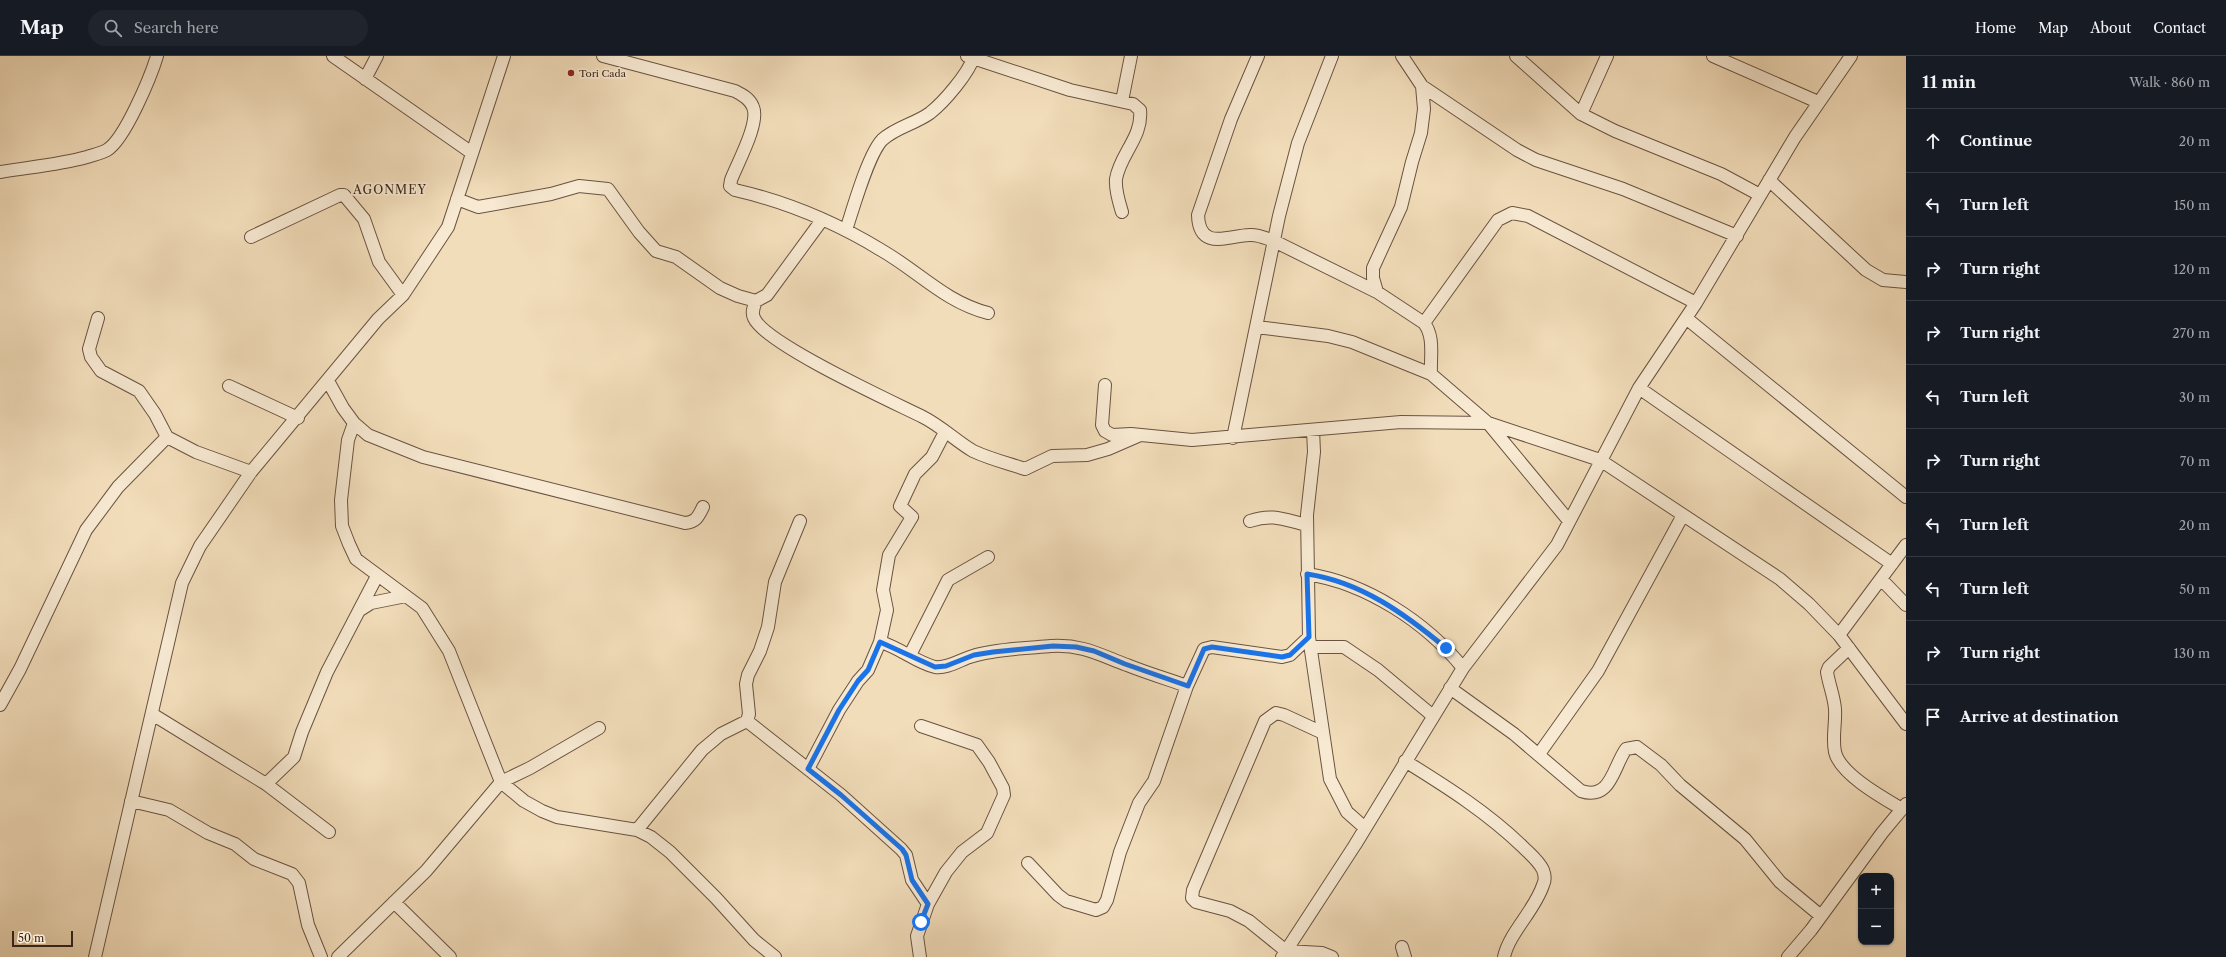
<!DOCTYPE html>
<html lang="en">
<head>
<meta charset="utf-8">
<style>
	:root { --surface:#171b24; --page:#20242c; --text:#f1f3f6; --muted:#9ea1a6; --line:#363941 }
	body { margin:0; font-family:"Libre Caslon Text",serif; background:var(--page); color:var(--text) }
	.controls { position:absolute; right:12px; bottom:12px; display:grid; overflow:hidden; border-radius:8px; box-shadow:0 1px 3px #0004 }
	.controls button { width:36px; height:36px; display:grid; place-items:center; padding:0; border:0; border-bottom:1px solid var(--line); background:var(--surface); color:var(--text); font:20px sans-serif }
	.scale { position:absolute; left:12px; bottom:10px; width:61px; box-sizing:border-box; padding-left:4px; border:2px solid #3d2519; border-top:0; font-size:11px; line-height:14px; white-space:nowrap; color:#3d2519; -webkit-text-stroke:3px #f7e9d2; paint-order:stroke }
	.stop { position:absolute; width:12px; height:12px; margin:-9px; border:3px solid #1a73e8; border-radius:50%; background:#fff }
	.stop.end { background:#1a73e8; border-color:#fff; box-shadow:0 1px 4px #0008 }
	.list { margin:0; padding:0; list-style:none }
	h2 { display:flex; justify-content:space-between; align-items:center; height:52px; margin:0; padding:0 16px; font-size:17px }
	h2 small { font-size:13px; font-weight:400; color:var(--muted) }
	.list li { display:grid; grid-template-columns:26px 1fr auto; gap:12px; align-items:center; box-sizing:border-box; height:64px; padding:0 16px; border-top:1px solid var(--line) }
	.list b { display:block; font-size:15px; white-space:nowrap }
	.list em { font-size:13px; font-style:normal; color:var(--muted) }
	.icon { flex:none; width:22px; height:22px; fill:none; stroke:currentColor; stroke-width:2; stroke-linecap:round; stroke-linejoin:round }
	.map { position:relative; flex:none; width:1906px; height:901px; overflow:hidden }
	header { display:flex; align-items:center; gap:24px; box-sizing:border-box; height:56px; padding:0 20px; background:var(--surface); border-bottom:1px solid var(--line) }
	header strong { font-size:19px }
	nav { display:flex; gap:22px; margin-inline-start:auto; font-size:14px }
	.search { width:280px; height:36px; background:var(--page); display:flex; align-items:center; gap:10px; box-sizing:border-box; padding:0 14px; border-radius:22px; color:var(--muted); font-size:15px }
	main { display:flex }
	aside { flex:1; background:var(--surface) }
	.map>svg:first-child { display:block }
</style>
</head>
<body>
<header>
<strong>Map</strong>
<div class="search"><svg class="icon" aria-label="search" viewBox="0 0 24 24"><circle cx="10" cy="10" r="6"/><path d="M15 15l6 6"/></svg>Search here</div>
<nav><a>Home</a><a>Map</a><a>About</a><a>Contact</a></nav>
</header>
<main>
<div class="map">
<svg width="1906" height="901" viewBox="0 0 1906 901">
	<rect width="100%" height="100%" fill="#f2ddba"/>
	<filter id="stains"><feTurbulence type="fractalNoise" baseFrequency=".005" numOctaves="4"/><feColorMatrix values="0 0 0 0 .2 0 0 0 0 .09 0 0 0 0 .02 0 0 0 .5 -.17"/></filter>
	<radialGradient id="worn" r=".72"><stop offset=".6" stop-color="#630" stop-opacity="0"/><stop offset="1" stop-color="#630" stop-opacity=".3"/></radialGradient>
	<g fill="none" stroke-linecap="round" stroke-linejoin="round">
		<g stroke="#6a5341" stroke-width="14">
			<path id="minor" d="M 333,0 L 472,97
				M 603,0 L 735,35 C 743,39 750,43 753,51 C 760,67 737,108 731,124 L 730,130 L 735,134 C 787,146 835,166 881,194 C 918,215 945,246 988,257
				M 967,0 L 1070,34 L 1133,48 L 1140,54 C 1143,81 1120,98 1116,123 C 1115,134 1119,146 1122,156
				M 1258,0 L 1231,63 L 1198,159 C 1199,195 1228,180 1249,179 C 1258,178 1265,182 1274,185 L 1377,236
				M 1402,0 L 1422,30 L 1424,53 L 1421,77 L 1412,106 L 1401,151 L 1373,212 L 1373,222 L 1377,236 L 1424,267 C 1435,281 1430,301 1431,318 L 1488,367 L 1569,465
				M 1516,0 L 1581,58 L 1615,75 L 1721,118 L 1760,139
				M 1713,0 L 1818,46
				M 365,23 L 377,0
				M 1422,30 L 1517,94 L 1536,104 L 1623,133 L 1737,180
				M 1122,45 L 1131,0
				M 1581,58 L 1607,0
				M 0,116 C 30,111 58,109 87,101 C 93,99 102,97 107,94 C 125,83 151,20 157,0
				M 1769,124 L 1866,214 L 1883,224 L 1906,226
				M 457,143 L 478,151 L 551,138 L 579,130 L 608,133 L 639,176 L 656,195 L 676,201 L 720,232 L 738,240 L 756,245 L 767,239 L 822,164
				M 846,174 C 853,153 868,99 882,84 C 896,71 915,68 930,57 C 944,46 969,17 974,0
				M 251,181 L 340,139 L 344,139 L 364,163 L 379,206 L 403,239
				M 756,245 C 754,250 751,256 754,262 C 765,288 893,346 923,361 C 941,370 956,385 973,395 C 990,403 1007,407 1025,413 L 1052,400 L 1087,399 L 1108,393 L 1138,380
				M 98,262 L 89,293 L 91,301 L 101,315 L 139,335 L 155,358 L 167,381 L 196,396 L 251,416
				M 1686,262 L 1906,441
				M 1424,267 L 1498,164 L 1512,157 L 1528,160 L 1696,247
				M 1257,271 L 1328,280 L 1352,286 L 1431,318
				M 328,325 L 343,352 L 354,367 L 348,384 L 341,444 L 342,470 L 349,488 L 356,503 L 422,552 L 449,595 L 501,726 L 524,745 L 542,755 L 557,761 L 637,774 L 651,781 L 670,796 L 716,842 L 754,884 L 775,901
				M 1105,329 L 1102,369 L 1105,375 L 1112,379 L 1131,378 L 1192,384 L 1401,366 L 1488,367 L 1600,404 L 1780,523 L 1809,548 L 1839,579 L 1906,668
				M 229,330 L 298,362
				M 1639,332 L 1892,508
				M 354,367 L 368,379 L 423,401 L 685,467 C 696,466 698,461 703,451
				M 1313,374 L 1314,396 L 1307,459 L 1309,581 L 1330,723 L 1347,756 L 1365,772
				M 1233,382 L 1279,160 L 1298,87 L 1332,0
				M 1250,465 C 1273,457 1285,464 1307,469
				M 1307,518 C 1366,527 1426,566 1463,612
				M 1881,523 L 1906,549
				M 360,554 L 371,547 L 406,540
				M 1839,579 L 1906,489
				M 880,586 L 887,554 L 883,534 L 889,499 L 912,461 L 900,450 L 915,418 L 932,401 L 945,376
				M 1311,591 L 1344,591 L 1378,614 L 1433,660
				M 1849,592 L 1829,611 L 1827,616 C 1829,629 1834,640 1835,653 C 1836,667 1832,682 1835,696 C 1840,718 1883,742 1902,753
				M 910,599 L 948,524 L 988,501
				M 1450,632 L 1514,678 L 1581,735 C 1611,745 1613,711 1626,693 L 1637,691 L 1661,709 L 1680,729 L 1745,783 L 1780,826 L 1821,860
				M 0,649 L 20,613 L 86,474 L 118,431 L 167,381
				M 152,658 L 266,728 L 329,776
				M 747,665 L 749,658 L 746,628 L 748,619 L 760,595 L 768,571 L 775,526 L 800,465
				M 1323,677 L 1284,659 L 1276,657 L 1265,665 L 1193,834 L 1192,842 L 1196,846 L 1230,855 L 1249,865 L 1286,895 L 1322,897 L 1332,901
				M 1539,698 L 1598,615 L 1683,459
				M 1405,705 C 1447,731 1488,757 1523,791 C 1530,798 1539,805 1543,814 C 1545,819 1545,825 1543,829 C 1535,854 1509,877 1504,901
				M 808,713 L 839,654 L 858,625 L 868,614 L 880,586 C 899,591 917,607 935,611 C 948,613 961,603 973,600 C 995,593 1028,592 1051,590 C 1082,588 1100,599 1127,609 C 1147,617 1167,623 1187,630
				M 266,728 L 294,701 L 302,676 L 327,616 L 377,520
				M 131,745 L 169,754 L 208,777 L 235,788 L 254,803 L 292,818 L 299,827 L 308,869 L 321,901
				M 637,774 L 702,694 L 721,678 L 747,665 L 841,739 L 901,793 L 906,799 L 912,824 L 928,848
				M 1028,807 L 1058,839 L 1066,845 L 1096,854 L 1103,851 L 1107,844 L 1120,796 L 1139,747 L 1154,725 L 1187,630 L 1204,593 L 1212,591 L 1282,601 L 1290,599 L 1309,581
				M 394,846 L 450,901
				M 1402,891 L 1405,901
				M 95,901 L 182,527 L 200,490 L 251,416 L 378,263 L 403,239 L 448,171 L 504,0
				M 338,901 L 426,815 L 501,726 L 530,712 L 599,672
				M 920,901 L 917,880 L 928,848 L 946,816 L 962,796 L 987,777 L 1004,739 L 1003,732 L 989,706 L 977,689 L 921,670
				M 1282,901 L 1355,789 L 1463,612 L 1557,489 L 1639,332 L 1696,247 L 1795,81 L 1851,0
				M 1788,901 L 1811,874 L 1882,777 L 1906,748"/>
		</g>
		<use href="#minor" stroke="#f7e9d2" stroke-width="12"/>
	</g>
	<g fill="none" stroke-linecap="round" stroke-linejoin="round">
		<path stroke="#1a73e8" stroke-width="5" d="M 921,866 L 928,848 L 912,824 L 906,799 L 902,793 L 841,739 L 808,713 L 839,654 L 858,625 L 868,614 L 880,586 L 935,611 L 946,610 L 974,599 L 993,596 L 1053,590 L 1076,591 L 1094,595 L 1125,608 L 1188,630 L 1204,593 L 1212,591 L 1282,601 L 1290,599 L 1309,581 L 1307,518 C 1361,526 1405,558 1446,592"/>
	</g>
	<circle fill="#8f2418" stroke="#f7e9d2" stroke-width="1.5" cx="571" cy="17" r="4"/>
	<g text-anchor="middle" dominant-baseline="central" stroke-width="3.5" stroke-linejoin="round" paint-order="stroke">
		<g font-size="10" fill="#3d2519" stroke="#f7e9d2" text-anchor="start">
			<text x="579" y="17">Tori Cada</text>
		</g>
		<g font-size="12" letter-spacing="1" fill="#3d2519" stroke="#f7e9d2">
			<text x="390" y="133">AGONMEY</text>
		</g>
	</g>
	<rect width="100%" height="100%" filter="url(#stains)"/>
	<rect width="100%" height="100%" fill="url(#worn)"/>
</svg>
<div class="controls">
<button>+</button>
<button>−</button>
</div>
<div class="scale">50 m</div>
<div class="stop" style="left:921px;top:866px"></div>
<div class="stop end" style="left:1446px;top:592px"></div>
</div>
<aside>
<h2>11 min<small>Walk · 860 m</small></h2>
<ul class="list">
<li><svg class="icon" aria-label="ahead" viewBox="0 0 24 24"><path d="M12 20V5M6 11l6-6 6 6"/></svg><div><b>Continue</b></div><em>20 m</em></li>
<li><svg class="icon" aria-label="left" viewBox="0 0 24 24"><path d="M17 20v-9H6M10 6l-5 5 5 5"/></svg><div><b>Turn left</b></div><em>150 m</em></li>
<li><svg class="icon" aria-label="right" viewBox="0 0 24 24"><path d="M7 20v-9h11M14 6l5 5-5 5"/></svg><div><b>Turn right</b></div><em>120 m</em></li>
<li><svg class="icon" aria-label="right" viewBox="0 0 24 24"><path d="M7 20v-9h11M14 6l5 5-5 5"/></svg><div><b>Turn right</b></div><em>270 m</em></li>
<li><svg class="icon" aria-label="left" viewBox="0 0 24 24"><path d="M17 20v-9H6M10 6l-5 5 5 5"/></svg><div><b>Turn left</b></div><em>30 m</em></li>
<li><svg class="icon" aria-label="right" viewBox="0 0 24 24"><path d="M7 20v-9h11M14 6l5 5-5 5"/></svg><div><b>Turn right</b></div><em>70 m</em></li>
<li><svg class="icon" aria-label="left" viewBox="0 0 24 24"><path d="M17 20v-9H6M10 6l-5 5 5 5"/></svg><div><b>Turn left</b></div><em>20 m</em></li>
<li><svg class="icon" aria-label="left" viewBox="0 0 24 24"><path d="M17 20v-9H6M10 6l-5 5 5 5"/></svg><div><b>Turn left</b></div><em>50 m</em></li>
<li><svg class="icon" aria-label="right" viewBox="0 0 24 24"><path d="M7 20v-9h11M14 6l5 5-5 5"/></svg><div><b>Turn right</b></div><em>130 m</em></li>
<li><svg class="icon" aria-label="arrive" viewBox="0 0 24 24"><path d="M6 21V4h12l-3 4 3 4H6"/></svg><div><b>Arrive at destination</b></div></li>
</ul>
</aside>
</main>
</body>
</html>
